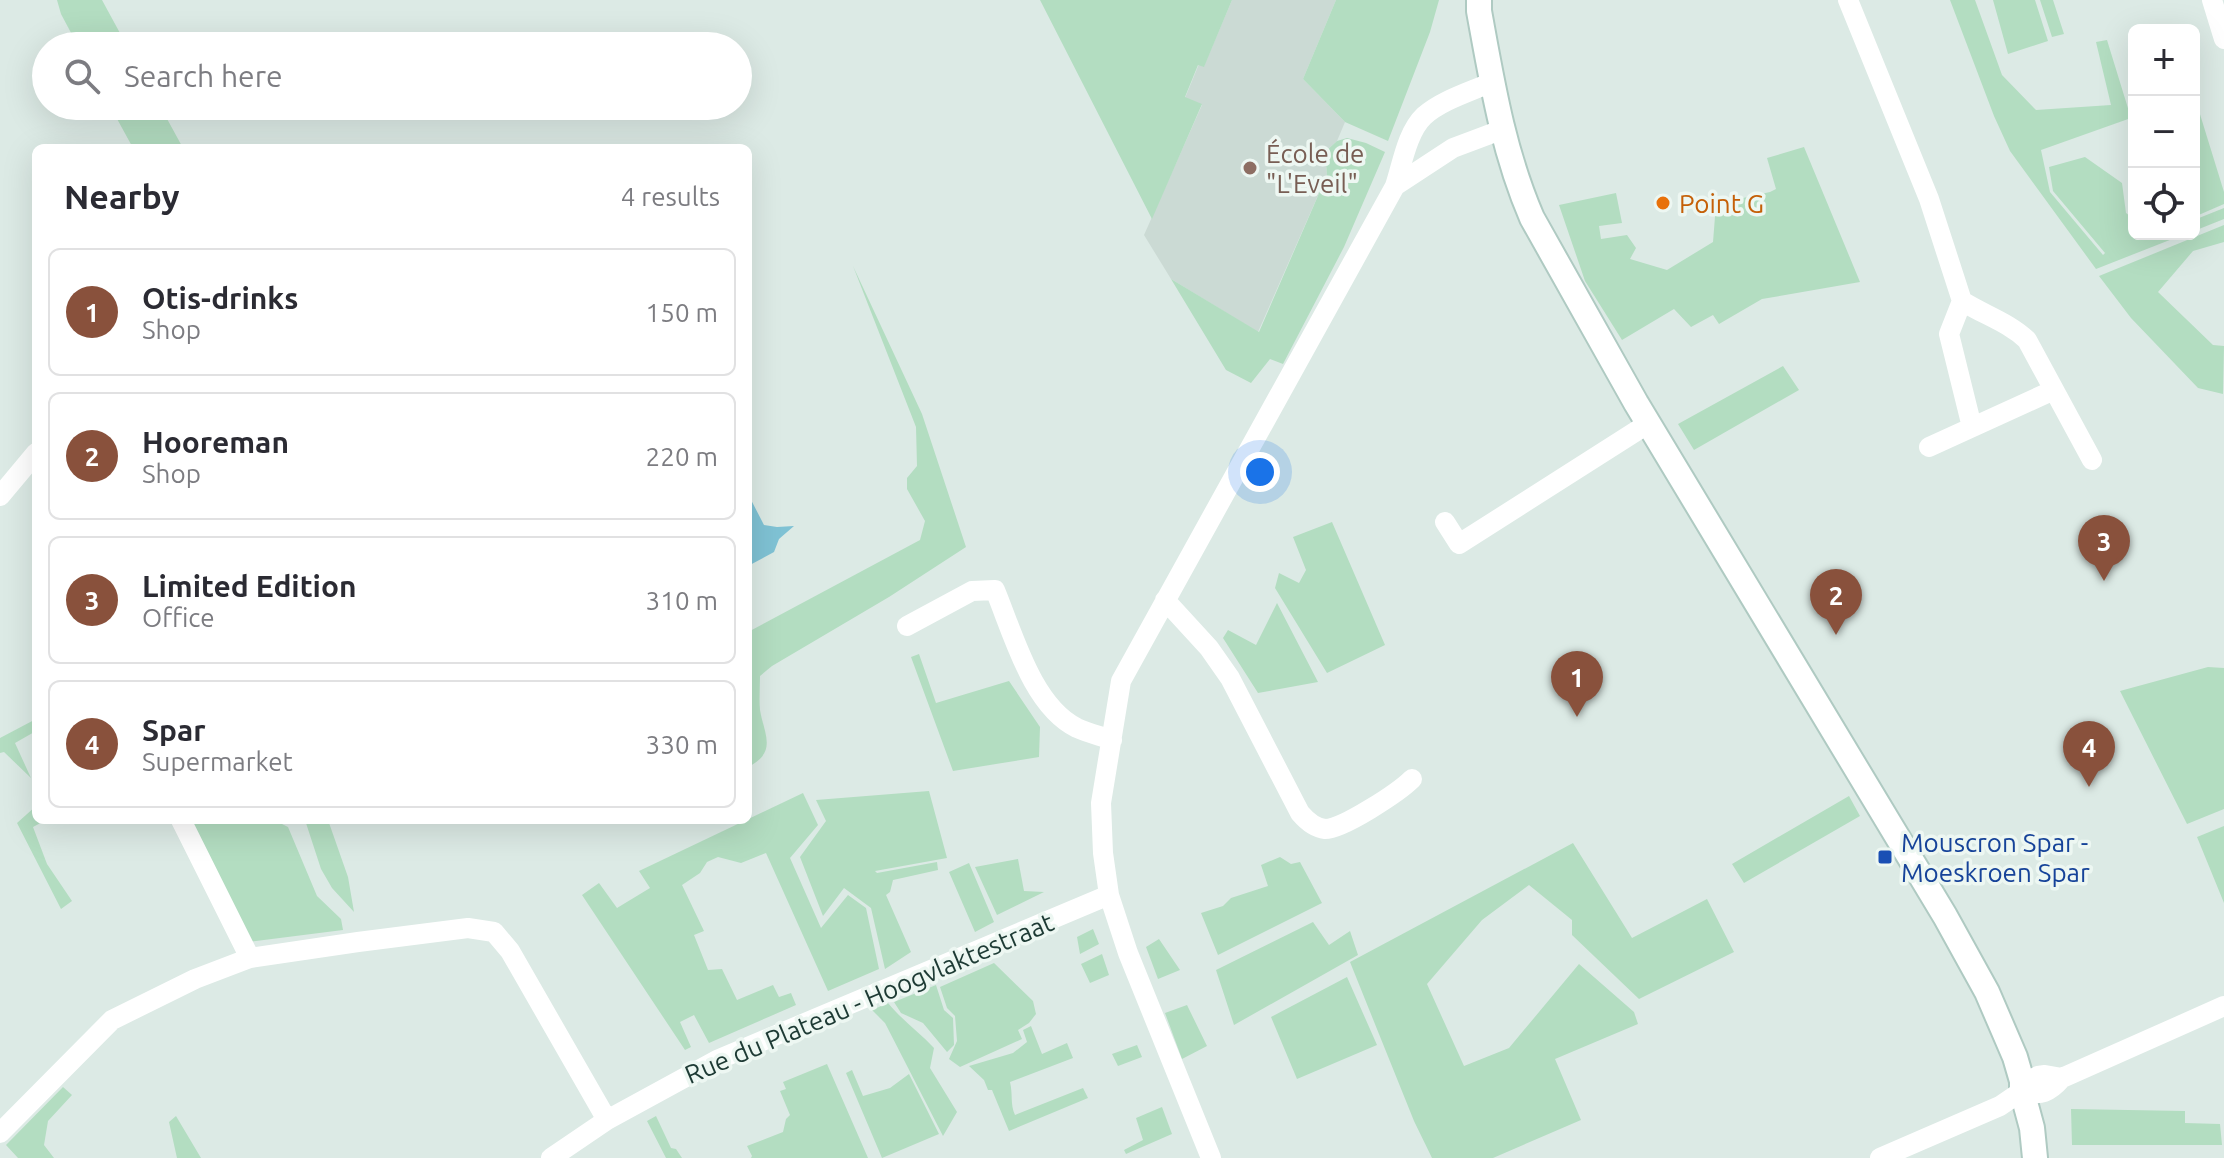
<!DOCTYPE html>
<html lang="en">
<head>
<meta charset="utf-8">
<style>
	:root { --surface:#fff; --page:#f7f7f7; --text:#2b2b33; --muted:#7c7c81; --line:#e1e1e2; --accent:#89513c }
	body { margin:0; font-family:Ubuntu,sans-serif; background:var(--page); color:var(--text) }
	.controls { position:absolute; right:24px; top:24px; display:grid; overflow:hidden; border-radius:12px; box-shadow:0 8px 32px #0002 }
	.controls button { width:72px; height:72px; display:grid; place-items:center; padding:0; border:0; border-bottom:2px solid var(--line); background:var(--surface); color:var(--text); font:40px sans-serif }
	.you { position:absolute; left:1260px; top:472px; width:28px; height:28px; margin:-20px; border:6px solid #fff; border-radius:50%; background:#1a73e8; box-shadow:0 0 0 12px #1a73e833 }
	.badge { display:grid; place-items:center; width:52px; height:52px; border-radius:50%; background:var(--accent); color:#fff; font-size:26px; font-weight:700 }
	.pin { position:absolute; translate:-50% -66px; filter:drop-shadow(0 2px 4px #0008) }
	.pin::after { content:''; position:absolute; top:42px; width:28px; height:24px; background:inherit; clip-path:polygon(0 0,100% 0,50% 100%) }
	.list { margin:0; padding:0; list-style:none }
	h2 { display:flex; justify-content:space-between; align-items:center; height:104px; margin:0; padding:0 32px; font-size:34px }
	h2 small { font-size:26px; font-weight:400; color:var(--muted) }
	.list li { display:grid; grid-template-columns:52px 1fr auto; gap:24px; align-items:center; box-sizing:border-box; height:128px; margin:0 16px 16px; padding:0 16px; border:2px solid var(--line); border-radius:12px }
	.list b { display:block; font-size:30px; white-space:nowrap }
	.list p { margin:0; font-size:26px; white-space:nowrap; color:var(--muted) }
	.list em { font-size:26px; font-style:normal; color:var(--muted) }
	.icon { flex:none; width:44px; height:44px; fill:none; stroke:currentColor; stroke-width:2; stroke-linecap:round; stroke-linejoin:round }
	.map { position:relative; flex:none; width:2224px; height:1158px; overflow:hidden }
	.search { position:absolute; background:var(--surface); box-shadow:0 8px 32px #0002; left:32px; top:32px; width:720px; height:88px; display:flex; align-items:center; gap:20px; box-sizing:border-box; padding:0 28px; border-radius:44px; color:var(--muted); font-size:30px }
	.panel { position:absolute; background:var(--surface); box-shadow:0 8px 32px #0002; left:32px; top:144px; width:720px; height:680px; border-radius:12px }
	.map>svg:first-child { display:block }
</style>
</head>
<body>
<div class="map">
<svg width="2224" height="1158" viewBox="0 0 2224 1158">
	<rect width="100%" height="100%" fill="#dceae5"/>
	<path fill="#cbdad4" d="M 1232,0 L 1336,0 L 1303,79 L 1345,122 L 1337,141 L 1325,152 L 1327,175 L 1258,332 L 1171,279 L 1144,235 L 1202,105 L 1185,98 L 1199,64 L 1204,66 Z"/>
	<path fill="#b3ddc1" d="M 57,0 L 102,0 L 127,46 L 78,46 L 61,14 Z
		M 1040,0 L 1232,0 L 1204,67 L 1198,65 L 1185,97 L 1202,104 L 1152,219 Z
		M 1336,0 L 1439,0 L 1430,32 L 1388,141 L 1345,122 L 1303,79 Z
		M 1950,0 L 1975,0 L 2002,75 L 2036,110 L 2111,105 L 2096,42 L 2107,40 L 2131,118 L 2041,150 L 2050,192 L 2103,255 L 2105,253 L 2053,191 L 2049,167 L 2085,157 L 2122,183 L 2126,213 L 2134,219 L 2134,234 L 2153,234 L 2142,240 L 2157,234 L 2185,234 L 2096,269 L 2010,151 L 1994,116 Z
		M 1993,0 L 2035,0 L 2048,41 L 2008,54 Z
		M 2040,0 L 2053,0 L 2064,34 L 2052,37 Z
		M 110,106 L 160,106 L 183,148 L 133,148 Z
		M 2199,111 L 2224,192 L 2224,204 L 2194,217 L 2194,114 Z
		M 1347,138 L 1366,143 L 1385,152 L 1344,247 L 1283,364 L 1270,359 L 1251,383 L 1226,370 L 1171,279 L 1259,332 L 1327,175 L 1325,152 L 1337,141 Z
		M 1804,147 L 1860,282 L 1762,299 L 1719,324 L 1713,315 L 1691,327 L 1674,309 L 1622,340 L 1585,281 L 1559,205 L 1616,193 L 1622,223 L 1599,226 L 1601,239 L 1627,235 L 1636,248 L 1630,259 L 1667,270 L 1713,242 L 1716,204 L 1770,192 L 1776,189 L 1767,158 Z
		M 2224,208 L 2224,219 L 2194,231 L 2194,220 Z
		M 2224,225 L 2224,242 L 2193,251 L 2158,292 L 2213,345 L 2224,346 L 2223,394 L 2198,388 L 2131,318 L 2099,276 Z
		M 853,266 L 922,414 L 966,547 L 889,597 L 772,666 L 760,676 C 760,687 759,699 760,710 C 764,734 778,752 748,767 L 748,632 L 920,540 L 925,521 L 907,489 L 907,478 L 917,466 L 916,427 Z
		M 1783,366 L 1799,390 L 1694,450 L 1678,424 Z
		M 1332,522 L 1385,645 L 1327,673 L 1275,588 L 1279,573 L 1299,583 L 1306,570 L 1293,537 Z
		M 1277,603 L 1318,682 L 1258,693 L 1223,638 L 1228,630 L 1256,645 Z
		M 919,654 L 936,703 L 1009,681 L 1040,727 L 1039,757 L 953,771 L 911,657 Z
		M 2208,667 L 2224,668 L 2224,809 L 2187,824 L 2120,691 Z
		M 36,719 L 36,731 L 15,743 L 31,778 L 4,752 L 0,753 L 0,738 Z
		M 929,791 L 947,858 L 875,871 L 877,873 L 937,862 L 938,870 L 893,880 L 890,892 L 886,895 L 911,952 L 885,969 L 871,908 L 844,888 L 823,916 L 800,857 L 826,821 L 816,800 Z
		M 803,793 L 818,825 L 790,858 L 821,928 L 848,895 L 866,908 L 879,969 L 828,991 L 766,853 L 741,863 L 718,857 L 707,862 L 700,873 L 682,885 L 704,931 L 694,935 L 708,970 L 722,969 L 737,1000 L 773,985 L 779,997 L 791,993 L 796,1005 L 709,1043 L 694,1015 L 680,1022 L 691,1047 L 685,1050 L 582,895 L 599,883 L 617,908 L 650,888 L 639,871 Z
		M 1849,796 L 1860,816 L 1744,883 L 1732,864 Z
		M 36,806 L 36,820 L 46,820 L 33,827 L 47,864 L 72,901 L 61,909 L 17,823 Z
		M 188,820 L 274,820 L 288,827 L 317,896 L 341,919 L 343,930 L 248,942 Z
		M 305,820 L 328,820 L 348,877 L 354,912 L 332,888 L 321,869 Z
		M 2224,826 L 2224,903 L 2197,837 Z
		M 1573,843 L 1632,938 L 1707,899 L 1734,952 L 1639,999 L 1572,935 L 1572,920 L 1529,885 L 1482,920 L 1427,984 L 1464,1066 L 1509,1048 L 1579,964 L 1634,1012 L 1638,1024 L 1555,1059 L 1581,1120 L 1493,1158 L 1432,1158 L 1414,1121 L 1350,962 Z
		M 1280,857 L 1291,864 L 1300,862 L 1322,903 L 1218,955 L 1201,913 L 1223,906 L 1231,898 L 1268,886 L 1261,865 Z
		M 1018,859 L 1024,891 L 1044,892 L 997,915 L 975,867 Z
		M 969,863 L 994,922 L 975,932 L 949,872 Z
		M 1313,922 L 1329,945 L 1350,931 L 1358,955 L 1234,1025 L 1216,970 Z
		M 1093,929 L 1099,944 L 1080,954 L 1077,937 Z
		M 1159,939 L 1180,970 L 1158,979 L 1146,947 Z
		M 1102,954 L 1109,975 L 1090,983 L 1081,964 Z
		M 994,963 L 1033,1001 L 1036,1014 L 1029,1023 L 1018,1030 L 1022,1039 L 960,1067 L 949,1059 L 957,1041 L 955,1016 L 947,1008 L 940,987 Z
		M 1347,977 L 1377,1045 L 1297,1079 L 1271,1017 Z
		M 936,985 L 944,1010 L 953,1018 L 954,1045 L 947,1052 L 923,1023 L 901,1013 L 894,1002 Z
		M 888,1003 C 902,1020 919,1032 934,1048 L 930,1068 L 957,1112 L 943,1136 L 885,1023 L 872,1010 Z
		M 1187,1005 L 1207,1046 L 1182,1059 L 1165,1013 Z
		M 1031,1026 L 1042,1054 L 1067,1043 L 1073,1058 L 1010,1082 C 1013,1094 1010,1104 1015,1115 L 1083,1088 L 1088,1098 L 1009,1131 L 992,1090 L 988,1090 L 984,1080 L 969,1066 L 1013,1053 L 1027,1042 L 1023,1030 Z
		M 1137,1045 L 1142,1057 L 1118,1066 L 1112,1054 Z
		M 827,1064 L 868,1158 L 751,1158 L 752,1156 L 747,1146 L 783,1132 L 786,1119 L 790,1115 L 780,1091 L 786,1089 L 783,1082 Z
		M 852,1070 L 863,1096 L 890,1088 L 909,1074 L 939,1134 L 882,1158 L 846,1073 Z
		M 63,1087 L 72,1095 L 48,1121 L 44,1145 L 54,1158 L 18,1158 L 6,1145 Z
		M 1162,1107 L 1172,1134 L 1126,1154 L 1124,1150 L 1143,1140 L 1136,1118 Z
		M 2071,1109 L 2185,1111 L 2185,1123 L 2220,1124 L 2222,1145 L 2072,1145 Z
		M 176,1116 L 201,1158 L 177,1158 L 169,1122 Z
		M 656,1116 L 671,1148 L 676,1149 L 682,1158 L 666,1158 L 647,1121 Z"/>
	<path fill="#7fc2d4" d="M 748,494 L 764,525 L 777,527 L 794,526 L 779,539 L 774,552 L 748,566 Z"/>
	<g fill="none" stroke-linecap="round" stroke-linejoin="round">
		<g stroke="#afcac2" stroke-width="28">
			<path id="secondary" d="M 1479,0 L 1479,11 C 1492,82 1503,151 1532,218 L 1636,403 L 1945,916 L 1987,992 L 2015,1057 L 2022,1081 L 2022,1091 L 2032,1128 L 2035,1158"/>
		</g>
		<path stroke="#fff" stroke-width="20" d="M 1848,0 L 1929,199 L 1962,301 L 1949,334 L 1972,427
			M 2212,0 L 2224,39
			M 1395,186 L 1453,148 L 1501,130
			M 1962,301 C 1984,315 2008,322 2027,340 L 2092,460
			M 1929,447 L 2054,390
			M 0,496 L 36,453
			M 1445,522 L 1459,544 L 1649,423
			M 1165,600 L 1209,648 L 1230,678 L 1300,813 C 1306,820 1315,828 1325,829 C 1343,829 1399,792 1412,779
			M 907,626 L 972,591 L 995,590 C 1013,633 1032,706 1077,728 C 1088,733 1101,736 1112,740
			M 181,820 L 250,958
			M 2022,1091 C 2041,1096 2049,1093 2062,1078 L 2224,1006
			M 0,1133 L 112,1020 L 195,979 L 250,958 L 358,942 L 468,928 L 494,932 L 510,951 L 607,1120
			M 551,1158 L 607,1120 L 717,1060 L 1109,895
			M 1211,1158 L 1128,953 L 1109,895 L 1103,853 L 1101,803 L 1121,681 L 1395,186 C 1402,165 1407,132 1424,116 C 1442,100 1470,92 1492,82
			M 1880,1158 L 2000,1106 L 2022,1091 L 2031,1080 L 2038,1076 L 2045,1075 L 2062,1078"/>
		<use href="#secondary" stroke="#fff" stroke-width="24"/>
	</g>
	<circle fill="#8d6e63" stroke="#edf7f2" stroke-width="3" cx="1250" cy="168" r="8"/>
	<circle fill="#e8710a" stroke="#edf7f2" stroke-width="3" cx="1663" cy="203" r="8"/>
	<rect fill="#1a4fb4" stroke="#edf7f2" stroke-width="3" x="1877" y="849" width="16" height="16" rx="4"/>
	<g text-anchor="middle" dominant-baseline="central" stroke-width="7" stroke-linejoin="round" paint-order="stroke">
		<g font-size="26" fill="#785e54" stroke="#edf7f2" text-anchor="start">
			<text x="1266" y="153">École de<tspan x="1266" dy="30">"L'Eveil"</tspan></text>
		</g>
		<g font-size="26" fill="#c56008" stroke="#edf7f2" text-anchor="start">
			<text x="1679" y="203">Point G</text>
		</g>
		<g font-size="26" fill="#164399" stroke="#edf7f2" text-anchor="start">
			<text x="1901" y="842">Mouscron Spar -<tspan x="1901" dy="30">Moeskroen Spar</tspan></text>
		</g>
		<g font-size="26" fill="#1d3a34" stroke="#edf7f2">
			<text transform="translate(869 998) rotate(-23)">Rue du Plateau - Hoogvlaktestraat</text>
		</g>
	</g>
</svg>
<div class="controls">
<button>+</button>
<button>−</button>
<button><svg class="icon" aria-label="locate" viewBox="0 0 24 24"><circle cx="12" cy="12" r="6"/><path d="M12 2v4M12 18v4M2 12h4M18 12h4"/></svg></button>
</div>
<div class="you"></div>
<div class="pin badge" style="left:1577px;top:717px">1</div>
<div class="pin badge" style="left:1836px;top:635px">2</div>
<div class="pin badge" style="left:2104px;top:581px">3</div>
<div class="pin badge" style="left:2089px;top:787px">4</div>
<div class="search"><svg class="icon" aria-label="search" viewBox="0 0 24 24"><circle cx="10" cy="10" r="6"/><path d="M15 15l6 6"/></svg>Search here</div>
<section class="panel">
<h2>Nearby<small>4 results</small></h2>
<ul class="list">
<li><span class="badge">1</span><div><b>Otis-drinks</b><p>Shop</p></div><em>150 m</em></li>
<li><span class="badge">2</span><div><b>Hooreman</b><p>Shop</p></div><em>220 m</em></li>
<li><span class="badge">3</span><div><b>Limited Edition</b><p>Office</p></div><em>310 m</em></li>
<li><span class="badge">4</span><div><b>Spar</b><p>Supermarket</p></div><em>330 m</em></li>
</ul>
</section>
</div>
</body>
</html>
